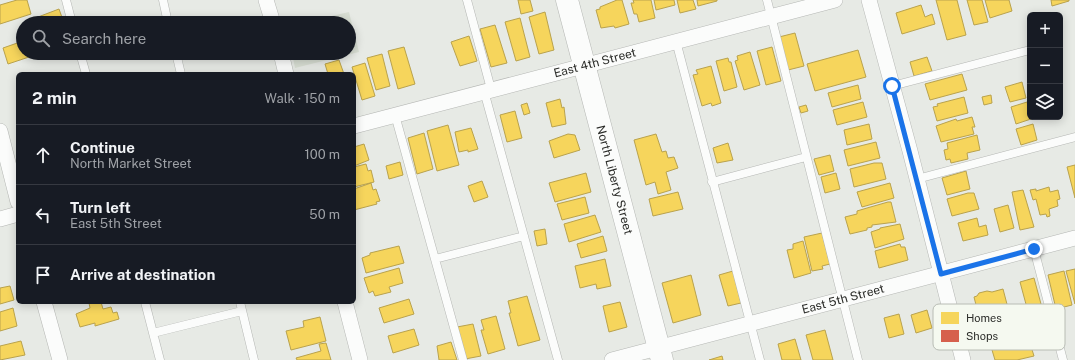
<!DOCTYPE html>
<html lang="en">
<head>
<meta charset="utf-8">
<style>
	:root { --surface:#171b24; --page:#242831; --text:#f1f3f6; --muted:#9ea1a6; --line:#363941 }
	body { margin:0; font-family:"Public Sans",sans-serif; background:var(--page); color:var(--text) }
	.controls { position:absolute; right:12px; top:12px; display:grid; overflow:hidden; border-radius:6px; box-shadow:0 2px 10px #0003 }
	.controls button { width:36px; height:36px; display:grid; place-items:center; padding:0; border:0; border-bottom:1px solid var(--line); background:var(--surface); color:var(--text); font:20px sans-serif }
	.stop { position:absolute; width:12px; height:12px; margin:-9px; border:3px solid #1a73e8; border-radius:50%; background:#fff }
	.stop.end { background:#1a73e8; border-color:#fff; box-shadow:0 1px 4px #0008 }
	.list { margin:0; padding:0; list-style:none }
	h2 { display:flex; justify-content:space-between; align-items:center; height:52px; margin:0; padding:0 16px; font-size:17px }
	h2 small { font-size:13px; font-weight:400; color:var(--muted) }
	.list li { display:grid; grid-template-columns:26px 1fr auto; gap:12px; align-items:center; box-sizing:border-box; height:60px; padding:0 16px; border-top:1px solid var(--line) }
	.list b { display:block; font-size:15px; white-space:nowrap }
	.list p { margin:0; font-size:13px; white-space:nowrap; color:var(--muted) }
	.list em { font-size:13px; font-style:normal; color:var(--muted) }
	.icon { flex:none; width:22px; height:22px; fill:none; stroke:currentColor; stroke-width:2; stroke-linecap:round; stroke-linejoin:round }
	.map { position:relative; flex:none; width:1075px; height:360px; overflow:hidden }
	.search { position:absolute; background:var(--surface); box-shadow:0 2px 10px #0003; left:16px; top:16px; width:340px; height:44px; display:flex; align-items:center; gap:10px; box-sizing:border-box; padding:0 14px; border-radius:22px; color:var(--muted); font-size:15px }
	.panel { position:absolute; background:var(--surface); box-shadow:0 2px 10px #0003; left:16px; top:72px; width:340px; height:232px; border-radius:6px }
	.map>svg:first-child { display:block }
</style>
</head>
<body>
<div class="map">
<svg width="1075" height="360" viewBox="0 0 1075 360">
	<rect width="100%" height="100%" fill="#e7eae5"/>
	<path fill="#d8ded3" d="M 349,12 L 359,52 L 295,68 L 292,53 L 349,53 L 349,23 L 301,23 Z"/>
	<path fill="#f6d55c" stroke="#b9a24d" d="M 17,0 L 27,0 L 31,14 L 0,24 L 0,5 Z
		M 518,0 L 530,0 L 533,11 L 521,14 Z
		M 617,0 L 622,0 L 629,24 L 615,28 L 614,26 L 601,28 L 596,10 L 600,9 L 600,7 Z
		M 633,0 L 651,0 L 655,18 L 639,22 L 637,14 L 634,14 L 631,3 L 634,3 Z
		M 654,0 L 674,0 L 675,5 L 656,10 Z
		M 677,0 L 693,0 L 696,9 L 680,13 Z
		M 697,0 L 717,0 L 717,1 L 698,6 Z
		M 936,0 L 957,0 L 966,35 L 947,40 Z
		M 967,0 L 982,0 L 988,22 L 974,25 Z
		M 985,0 L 1009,0 L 1012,11 L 990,18 Z
		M 1051,0 L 1069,0 L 1069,1 L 1052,6 Z
		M 921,5 L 925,17 L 932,14 L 935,24 L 902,34 L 896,13 Z
		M 59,9 L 64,23 L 40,23 L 38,17 Z
		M 545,12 L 554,50 L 539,54 L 529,17 Z
		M 520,18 L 530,57 L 516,61 L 505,22 Z
		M 495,25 L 507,63 L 491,67 L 480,29 Z
		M 795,33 L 804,66 L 788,70 L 779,37 Z
		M 469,36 L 477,61 L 460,66 L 451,42 Z
		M 23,41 L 23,53 L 32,53 L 32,56 L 8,64 L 3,48 Z
		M 404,47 L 415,84 L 398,89 L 388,51 Z
		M 772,47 L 781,81 L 766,85 L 757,51 Z
		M 858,50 L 866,77 L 815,91 L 807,64 Z
		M 750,52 L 760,85 L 744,90 L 735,61 L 738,60 L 737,56 Z
		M 382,54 L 390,86 L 376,90 L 367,58 Z
		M 927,57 L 932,71 L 914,76 L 910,62 Z
		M 728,58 L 729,62 L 731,62 L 737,87 L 724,91 L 716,61 Z
		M 339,60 L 344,74 L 328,74 L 325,64 Z
		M 365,63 L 375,96 L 362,100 L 352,67 Z
		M 711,66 L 721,103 L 712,106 L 711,103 L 702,106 L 693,75 L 698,74 L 696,70 Z
		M 962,74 L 967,90 L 930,100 L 925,84 Z
		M 1022,82 L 1026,98 L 1010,102 L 1005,87 Z
		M 858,85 L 861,99 L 832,107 L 828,93 Z
		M 991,95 L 992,103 L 984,105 L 982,97 Z
		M 964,97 L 968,113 L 937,121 L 933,107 L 938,106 L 937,104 Z
		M 560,99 L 562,108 L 564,107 L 566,124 L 552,127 L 546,103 Z
		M 863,102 L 867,117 L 837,125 L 833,110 Z
		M 1027,102 L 1031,119 L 1016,124 L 1011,107 Z
		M 527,103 L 530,113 L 524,115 L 521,105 Z
		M 806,105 L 808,111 L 801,113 L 799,107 Z
		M 515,111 L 522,138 L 507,142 L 500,115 Z
		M 972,117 L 975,127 L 972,127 L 974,134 L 941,142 L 936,126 L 956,119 L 957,121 Z
		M 869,124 L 872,139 L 847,145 L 844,130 Z
		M 1033,124 L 1037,140 L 1021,145 L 1016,129 Z
		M 448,125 L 459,165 L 437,171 L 427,131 Z
		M 471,128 L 478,149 L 468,152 L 468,150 L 459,152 L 455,132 Z
		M 424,133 L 433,169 L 417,174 L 408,138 Z
		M 568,134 L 575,135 L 580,150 L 554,158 L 549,141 Z
		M 656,134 L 662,152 L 666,151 L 668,158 L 674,157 L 678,168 L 666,172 L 671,190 L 658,194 L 655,182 L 646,185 L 634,140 Z
		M 977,135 L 980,150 L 967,153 L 968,159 L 951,163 L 950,159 L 946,160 L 944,150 L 948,149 L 947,143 Z
		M 876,142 L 880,158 L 848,166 L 844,150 Z
		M 728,143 L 733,160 L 717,163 L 713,148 Z
		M 364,144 L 369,160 L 354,166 L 354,147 Z
		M 830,155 L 834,171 L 819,175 L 814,159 Z
		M 400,162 L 403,175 L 389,179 L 386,166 Z
		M 874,163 L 882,163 L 886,179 L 854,187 L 850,169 Z
		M 366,164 L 368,171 L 371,170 L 374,182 L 354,187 L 354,167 Z
		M 1075,165 L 1075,198 L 1067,167 Z
		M 966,171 L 970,189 L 947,195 L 942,178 Z
		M 586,173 L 591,192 L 555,202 L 549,183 Z
		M 836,173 L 840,189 L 825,193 L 821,177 Z
		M 482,181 L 488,197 L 474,202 L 468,186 Z
		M 371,183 L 373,190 L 376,189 L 380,201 L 376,202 L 377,204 L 354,210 L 354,189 Z
		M 890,183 L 894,198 L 862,207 L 857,192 Z
		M 1049,187 L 1050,192 L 1058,190 L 1060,199 L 1057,200 L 1058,206 L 1049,209 L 1050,216 L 1047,217 L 1046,214 L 1040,215 L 1036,199 L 1033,200 L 1030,190 L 1036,189 L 1036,191 Z
		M 1023,190 L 1034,227 L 1020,230 L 1012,192 Z
		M 678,192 L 683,209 L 653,216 L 649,199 Z
		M 968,193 L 974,193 L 979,209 L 952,216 L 947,199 Z
		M 585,197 L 589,213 L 562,220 L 557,204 Z
		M 888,202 L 891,202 L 896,222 L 872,225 L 872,227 L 867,228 L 867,230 L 850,234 L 845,217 L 857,214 L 857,211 L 867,208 Z
		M 1008,205 L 1014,228 L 1000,232 L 994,209 Z
		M 595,215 L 601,232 L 569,242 L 564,224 Z
		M 977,218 L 979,227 L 986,225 L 988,235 L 963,241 L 958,223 Z
		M 900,224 L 904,239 L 875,248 L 871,232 L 880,229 L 880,228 Z
		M 545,229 L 547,244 L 537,246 L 534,231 Z
		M 822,233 L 830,264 L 822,266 L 823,269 L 812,271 L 804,237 Z
		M 603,236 L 607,251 L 581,258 L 577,244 Z
		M 803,241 L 811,273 L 794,278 L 787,250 L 793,249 L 793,244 Z
		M 900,244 L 901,247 L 905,247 L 908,260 L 879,268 L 875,251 Z
		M 399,246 L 404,263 L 366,273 L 362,258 L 370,255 L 370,253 Z
		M 605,259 L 611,286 L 597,289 L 596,284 L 580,288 L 575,266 Z
		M 399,268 L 403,283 L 389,287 L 391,292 L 375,296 L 373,291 L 369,293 L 364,278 Z
		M 1075,269 L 1075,304 L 1066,271 Z
		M 733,271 L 741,303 L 728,306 L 719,275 Z
		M 1064,271 L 1072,305 L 1056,309 L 1048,275 Z
		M 691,275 L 701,315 L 673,323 L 662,283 Z
		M 1034,278 L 1041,304 L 1027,308 L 1020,282 Z
		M 10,286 L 14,300 L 0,304 L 0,288 Z
		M 1003,289 L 1008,308 L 979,317 L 974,297 L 977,296 L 979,293 L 987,291 L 992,292 Z
		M 527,296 L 540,340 L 518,346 L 509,313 L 511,313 L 508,301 Z
		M 409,299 L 414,314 L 384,323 L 379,308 Z
		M 101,302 L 103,309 L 111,307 L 113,313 L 117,312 L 119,319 L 95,326 L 95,323 L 80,327 L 76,314 L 90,308 L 89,303 Z
		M 620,302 L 627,327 L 609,332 L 603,306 Z
		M 13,308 L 17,326 L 0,331 L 0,312 Z
		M 927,310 L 932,328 L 916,333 L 911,315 Z
		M 899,314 L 904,334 L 889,338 L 884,318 Z
		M 496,316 L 505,349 L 488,354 L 481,330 L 484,330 L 481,320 Z
		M 320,317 L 326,341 L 291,350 L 286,331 L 304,327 L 303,321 Z
		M 473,324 L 481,356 L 465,359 L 457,327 Z
		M 414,329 L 419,345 L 393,353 L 388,336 Z
		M 825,330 L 833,360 L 813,360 L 806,335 Z
		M 795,339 L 801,360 L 782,360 L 778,344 Z
		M 1029,340 L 1034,356 L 1017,360 L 995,360 L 992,350 L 1016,342 L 1016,344 Z
		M 21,341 L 25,355 L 0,360 L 0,346 Z
		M 451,342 L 457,360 L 439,360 L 437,346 Z
		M 326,343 L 331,360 L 297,360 L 296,358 L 321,351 L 319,344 Z
		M 722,356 L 723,360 L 709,360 Z"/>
	<path fill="#d6604d" stroke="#a35042" d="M 335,18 L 336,23 L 314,23 Z
		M 300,53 L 317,53 L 301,57 Z"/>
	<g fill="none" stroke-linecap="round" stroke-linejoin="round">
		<g stroke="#b5b7b4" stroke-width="9">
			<path id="lane" d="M 66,0 L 72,23
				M 163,0 L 168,23
				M 467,0 L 491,89
				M 767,0 L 858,360
				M 676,41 L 760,360
				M 80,53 L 86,74
				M 176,53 L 181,74
				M 892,86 L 1030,50
				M 484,91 L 558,360
				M 395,115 L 463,360
				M 917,179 L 1075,137
				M 712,182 L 806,157
				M 1034,249 L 1063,360
				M 435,259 L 524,236
				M 145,302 L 160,360
				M 240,302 L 254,360
				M 153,333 L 242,311"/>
		</g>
		<g stroke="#b5b7b4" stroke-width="16">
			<g id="street">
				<path d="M 266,0 L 273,23"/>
				<path d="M 869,0 L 910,151 L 963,360"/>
				<path d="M 281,53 L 286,74"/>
				<path id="s1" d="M 354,126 L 835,0"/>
				<path d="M 0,131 L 18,202"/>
				<path d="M 0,219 L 18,214"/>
				<path d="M 44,302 L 60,360"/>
				<path d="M 345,302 L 360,360"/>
				<path id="s2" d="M 612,360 L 1075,238"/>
			</g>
		</g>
		<g stroke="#b5b7b4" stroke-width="23">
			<g id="secondary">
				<path id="s3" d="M 567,0 L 662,360"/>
			</g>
		</g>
		<use href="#lane" stroke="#fbfcfb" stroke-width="8"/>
		<use href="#street" stroke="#fbfcfb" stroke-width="15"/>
		<use href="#secondary" stroke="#fbfcfb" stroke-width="22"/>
	</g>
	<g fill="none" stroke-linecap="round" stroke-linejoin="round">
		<path stroke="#1a73e8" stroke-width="5" d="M 892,86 L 941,274 L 1034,249"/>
	</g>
	<g text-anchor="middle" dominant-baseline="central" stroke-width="4" stroke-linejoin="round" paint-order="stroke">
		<g font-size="12" fill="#2b2c29" stroke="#f5f9f0">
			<text stroke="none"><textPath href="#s1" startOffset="249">East 4th Street</textPath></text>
			<text stroke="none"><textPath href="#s3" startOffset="186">North Liberty Street</textPath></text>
			<text stroke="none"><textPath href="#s2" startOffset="239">East 5th Street</textPath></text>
		</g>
	</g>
	<rect x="933" y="304" width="132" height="46" rx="6" fill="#f5f9f0" stroke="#b8bcb4" stroke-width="1"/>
	<rect x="941" y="312" width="18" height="12" fill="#f6d55c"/>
	<rect x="941" y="330" width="18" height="12" fill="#d6604d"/>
	<g font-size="11" fill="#2b2c29">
		<text x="966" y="322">Homes</text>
		<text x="966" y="340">Shops</text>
	</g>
</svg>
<div class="controls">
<button>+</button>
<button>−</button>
<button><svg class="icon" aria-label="layers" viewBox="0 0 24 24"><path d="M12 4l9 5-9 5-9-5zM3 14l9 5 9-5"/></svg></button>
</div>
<div class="stop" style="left:892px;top:86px"></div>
<div class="stop end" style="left:1034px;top:249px"></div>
<div class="search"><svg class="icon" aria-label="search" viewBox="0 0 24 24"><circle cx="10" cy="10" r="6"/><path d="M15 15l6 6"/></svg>Search here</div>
<section class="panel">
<h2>2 min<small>Walk · 150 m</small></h2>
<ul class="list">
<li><svg class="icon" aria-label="ahead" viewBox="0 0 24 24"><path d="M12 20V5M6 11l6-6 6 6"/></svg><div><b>Continue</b><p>North Market Street</p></div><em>100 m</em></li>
<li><svg class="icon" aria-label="left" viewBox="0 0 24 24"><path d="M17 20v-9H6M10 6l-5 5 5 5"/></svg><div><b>Turn left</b><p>East 5th Street</p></div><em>50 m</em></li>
<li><svg class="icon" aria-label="arrive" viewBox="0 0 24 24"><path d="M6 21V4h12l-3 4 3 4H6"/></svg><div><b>Arrive at destination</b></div></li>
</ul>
</section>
</div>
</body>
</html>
